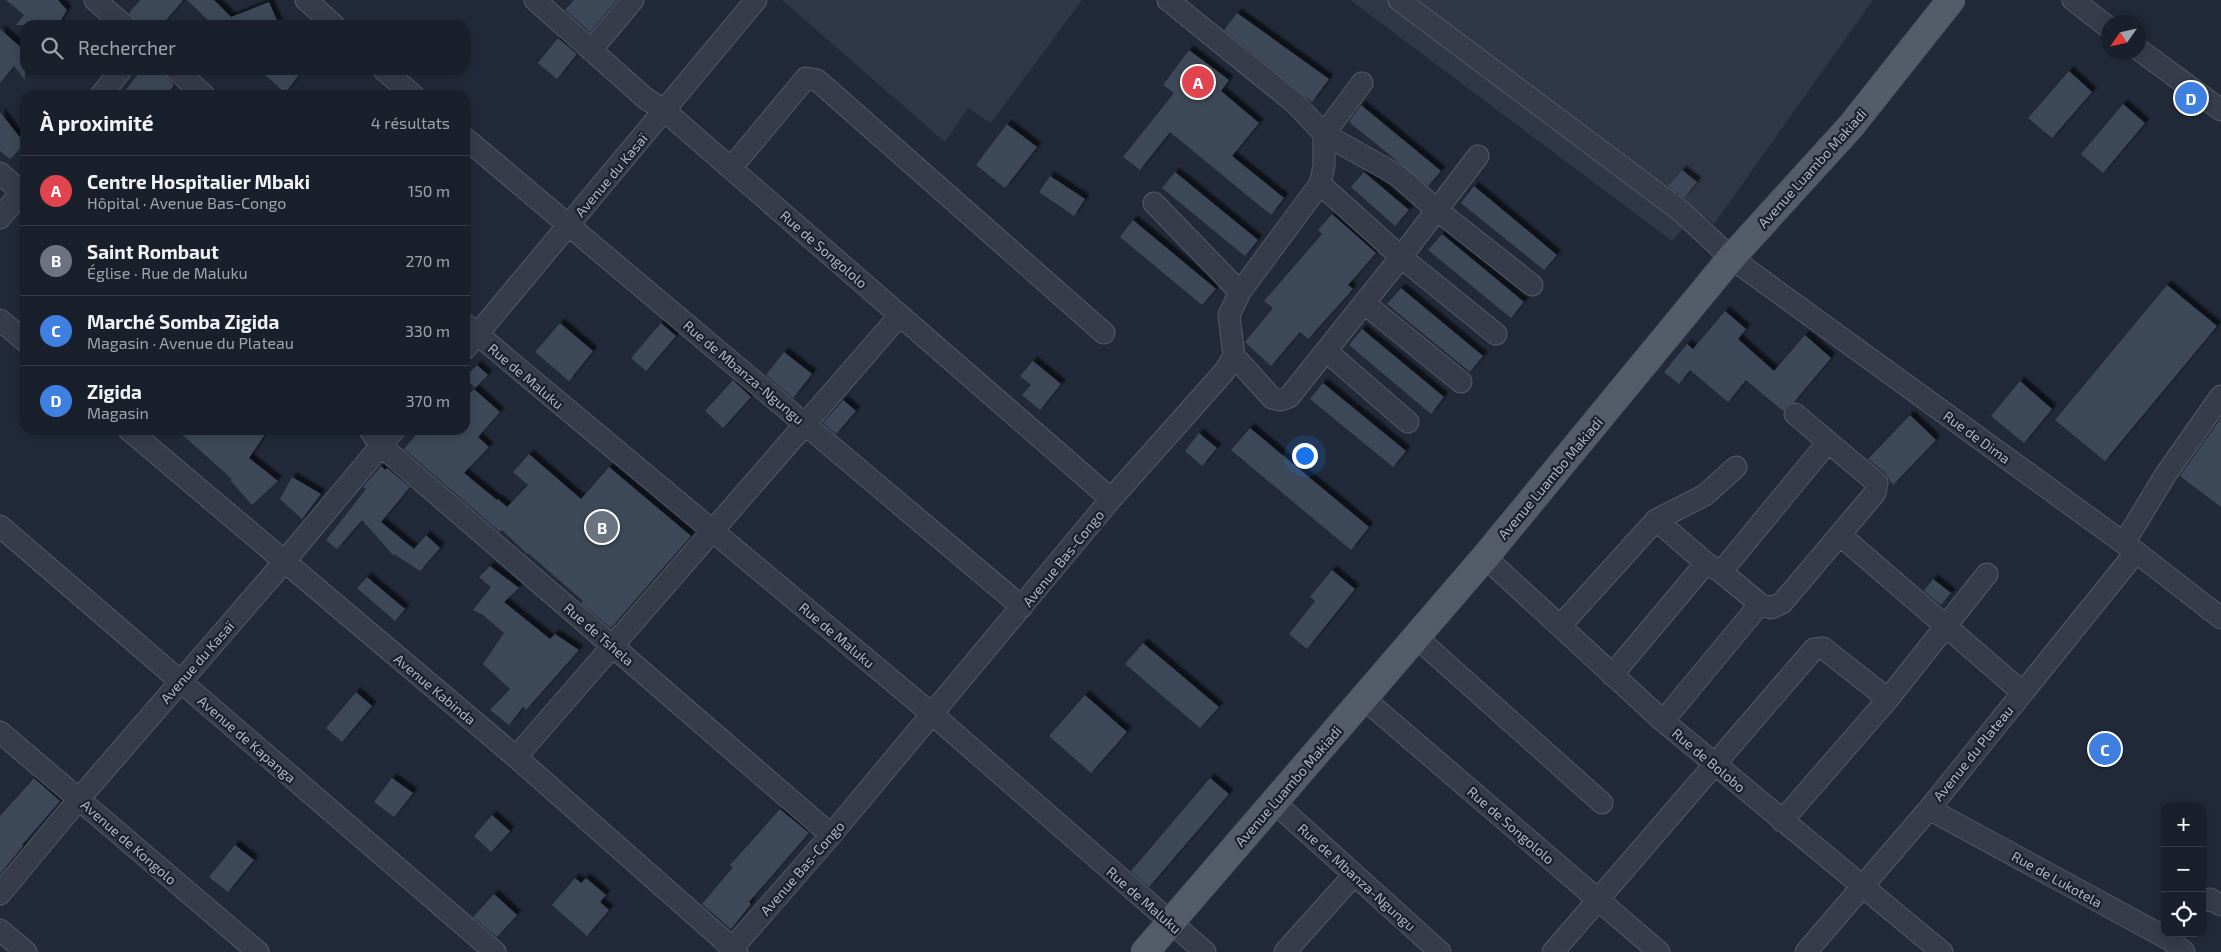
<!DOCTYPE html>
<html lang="fr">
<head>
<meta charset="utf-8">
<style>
	:root { --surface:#1a202b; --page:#272d37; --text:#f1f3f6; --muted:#9fa3a9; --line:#383e47; --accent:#87a9f4 }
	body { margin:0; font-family:"Exo 2",sans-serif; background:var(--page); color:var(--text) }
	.controls { position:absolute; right:15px; bottom:15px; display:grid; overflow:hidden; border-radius:10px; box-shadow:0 2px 12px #0003 }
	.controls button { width:45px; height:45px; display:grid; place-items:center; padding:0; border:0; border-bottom:1px solid var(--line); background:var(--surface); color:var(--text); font:25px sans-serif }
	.compass { position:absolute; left:2101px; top:15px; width:45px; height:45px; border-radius:50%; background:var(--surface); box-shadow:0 2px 12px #0003; rotate:236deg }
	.you { position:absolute; left:1304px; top:455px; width:18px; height:18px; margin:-12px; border:4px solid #fff; border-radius:50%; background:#1a73e8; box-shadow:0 0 0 8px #1a73e833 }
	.badge { display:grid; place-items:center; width:32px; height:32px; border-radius:50%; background:var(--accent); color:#fff; font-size:16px; font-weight:700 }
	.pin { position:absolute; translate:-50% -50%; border:2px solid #fff; box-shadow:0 1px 5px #0006 }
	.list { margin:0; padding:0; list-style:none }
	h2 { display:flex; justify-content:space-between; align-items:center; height:65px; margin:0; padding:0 20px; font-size:21px }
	h2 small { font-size:16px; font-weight:400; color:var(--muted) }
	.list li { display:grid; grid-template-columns:32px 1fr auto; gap:15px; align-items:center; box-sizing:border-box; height:70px; padding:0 20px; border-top:1px solid var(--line) }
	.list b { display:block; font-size:19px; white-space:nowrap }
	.list p { margin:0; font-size:16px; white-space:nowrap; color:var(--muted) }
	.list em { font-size:16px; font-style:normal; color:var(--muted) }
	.icon { flex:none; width:28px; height:28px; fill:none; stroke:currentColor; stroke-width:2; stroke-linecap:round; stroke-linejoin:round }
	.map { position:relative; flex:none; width:2221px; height:952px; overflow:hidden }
	.search { position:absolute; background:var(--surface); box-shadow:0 2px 12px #0003; left:20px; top:20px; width:450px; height:55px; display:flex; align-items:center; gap:12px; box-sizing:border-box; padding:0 18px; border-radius:15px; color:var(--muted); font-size:19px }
	.panel { position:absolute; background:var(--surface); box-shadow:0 2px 12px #0003; left:20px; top:90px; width:450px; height:345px; border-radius:15px }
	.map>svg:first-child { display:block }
</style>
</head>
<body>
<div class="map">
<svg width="2221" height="952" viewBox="0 0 2221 952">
	<defs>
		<filter id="shadow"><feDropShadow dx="4.5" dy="-4.5" stdDeviation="1" flood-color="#0009"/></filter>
	</defs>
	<rect width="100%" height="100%" fill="#222a39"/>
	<path fill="#303746" d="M 782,0 L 1082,0 L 991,123 L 968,108 L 945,142 Z
		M 1350,0 L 1873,0 L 1714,224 L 1688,204 L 1675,221 L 1683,229 L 1672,241 Z"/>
	<path fill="#3e4859" filter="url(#shadow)" d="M 6,0 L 58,0 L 67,10 L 58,25 L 16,25 L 24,15 Z
		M 140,0 L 183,0 L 162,25 L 137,25 L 129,13 Z
		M 187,0 L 214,0 L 231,17 L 269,2 L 279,25 L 213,25 Z
		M 574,0 L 617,0 L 590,32 L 565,10 Z
		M 1237,13 L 1329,79 L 1312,102 L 1224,30 Z
		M 0,29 L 25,51 L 25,80 L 14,66 L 0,83 Z
		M 558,38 L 577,54 L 557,79 L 538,63 Z
		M 1189,50 L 1229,80 L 1221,91 L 1259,123 L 1232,156 L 1284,198 L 1271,215 L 1170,132 L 1140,170 L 1123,157 L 1174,93 L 1163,85 Z
		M 141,70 L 161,70 L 164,73 L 174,85 L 167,95 L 122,95 Z
		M 260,70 L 303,70 L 285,93 Z
		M 2069,71 L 2092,92 L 2052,138 L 2028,118 Z
		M 2123,104 L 2145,123 L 2103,173 L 2081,154 Z
		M 1361,105 L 1441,171 L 1428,186 L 1349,122 Z
		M 0,112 L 25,144 L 10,159 L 0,151 Z
		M 1007,124 L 1037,147 L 1005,188 L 976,165 Z
		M 1682,170 L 1697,182 L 1684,198 L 1668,186 Z
		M 1175,172 L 1258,240 L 1245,256 L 1162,188 Z
		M 1364,172 L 1409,210 L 1395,226 L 1351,187 Z
		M 1050,176 L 1085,199 L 1074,216 L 1039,192 Z
		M 1474,186 L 1557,255 L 1544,270 L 1461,203 Z
		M 1332,214 L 1376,253 L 1348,285 L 1353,289 L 1308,339 L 1300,332 L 1271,366 L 1245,342 L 1273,308 L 1264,301 L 1322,234 L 1318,230 Z
		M 1133,220 L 1216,289 L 1202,305 L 1120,237 Z
		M 1442,234 L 1524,302 L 1511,318 L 1428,250 Z
		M 2167,285 L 2217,326 L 2105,461 L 2055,420 Z
		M 1401,288 L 1483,356 L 1470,372 L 1387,304 Z
		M 1725,311 L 1746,329 L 1738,339 L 1774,371 L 1805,335 L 1831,358 L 1794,402 L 1786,406 L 1783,411 L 1746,380 L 1728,402 L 1690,370 L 1679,384 L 1664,372 L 1687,344 L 1693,349 Z
		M 560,323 L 593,351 L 569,381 L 535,352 Z
		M 661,323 L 676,336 L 646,371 L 631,358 Z
		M 1362,329 L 1444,397 L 1431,414 L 1349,345 Z
		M 784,352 L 812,374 L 793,398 L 766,375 Z
		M 1033,361 L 1061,384 L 1040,410 L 1022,395 L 1031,385 L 1020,376 Z
		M 477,365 L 488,375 L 475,388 L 465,377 Z
		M 733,380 L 751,397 L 723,428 L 705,411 Z
		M 2020,381 L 2052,409 L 2024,443 L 1991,416 Z
		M 1323,383 L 1406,451 L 1393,467 L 1310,399 Z
		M 474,389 L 500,412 L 478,437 L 489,447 L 464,473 L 497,500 L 498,499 L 507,507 L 528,485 L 513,472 L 529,454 L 581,499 L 609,467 L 691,536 L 611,628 L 581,603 L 583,601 L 528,553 L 527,554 L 502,530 L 500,532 L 404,449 L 420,430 L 465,430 L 465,399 Z
		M 843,400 L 856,411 L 836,434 L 823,423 Z
		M 1910,415 L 1936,440 L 1893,485 L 1885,473 L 1868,459 Z
		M 2221,418 L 2221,507 L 2180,476 Z
		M 1250,428 L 1369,527 L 1351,550 L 1231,450 Z
		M 177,430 L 268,430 L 249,458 L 278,481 L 252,505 L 230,480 L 232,479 Z
		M 1199,433 L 1217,448 L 1202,466 L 1185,451 Z
		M 381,466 L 385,470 L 387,468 L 410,487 L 381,522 L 414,549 L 426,535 L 440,548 L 420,571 L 394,554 L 393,555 L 362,520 L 337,549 L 326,540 L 366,489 L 363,487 Z
		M 292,477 L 321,494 L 302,519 L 280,499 Z
		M 490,566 L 519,588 L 504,602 L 550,639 L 555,634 L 579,650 L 526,710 L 523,707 L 509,725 L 490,710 L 510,689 L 483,664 L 504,633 L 483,615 L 473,610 L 491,587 L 479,577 Z
		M 1332,570 L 1355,589 L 1307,649 L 1289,634 L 1315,601 L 1310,597 Z
		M 367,577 L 405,609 L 395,621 L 357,588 Z
		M 1933,579 L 1951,593 L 1941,605 L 1924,591 Z
		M 1143,643 L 1219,707 L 1200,728 L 1125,664 Z
		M 356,692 L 372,706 L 342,742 L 326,728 Z
		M 1085,695 L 1127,732 L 1091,773 L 1049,736 Z
		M 34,778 L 60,801 L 22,845 L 23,846 L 0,874 L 0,816 Z
		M 392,778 L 413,793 L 394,817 L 374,802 Z
		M 1210,778 L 1229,794 L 1149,887 L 1131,871 Z
		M 780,809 L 809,833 L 749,902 L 751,904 L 731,929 L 702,904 L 733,867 L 730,865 Z
		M 492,815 L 510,831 L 491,852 L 474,836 Z
		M 235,845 L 254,860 L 228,892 L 209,877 Z
		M 575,878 L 581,883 L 586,878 L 606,895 L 600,902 L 609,910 L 587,936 L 552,905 Z
		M 494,894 L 517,915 L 497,937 L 473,917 Z"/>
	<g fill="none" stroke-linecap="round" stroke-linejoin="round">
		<g stroke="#535a67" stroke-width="23">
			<path id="minor" d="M 95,0 L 124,25
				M 306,0 L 334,25
				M 535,0 L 645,98 L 665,111 L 1111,499
				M 1168,0 L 1295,103 L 1324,134 L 1397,175 L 1437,210 L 1532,285
				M 1399,0 L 1682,212 L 1731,258 L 2136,552 L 2221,618
				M 2073,0 L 2108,27
				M 2138,49 L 2221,110
				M 591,50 L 633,0
				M 176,70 L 204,95
				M 384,70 L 413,95
				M 101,95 L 121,70
				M 1324,134 L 1362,83
				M 465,138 L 1022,607
				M 731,168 L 806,78 L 817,80 L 1104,333
				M 0,173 L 21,192
				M 1320,184 L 1401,257 L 1496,334
				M 1154,203 L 1240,292
				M 0,218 L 25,188
				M 1364,303 L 1461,382
				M 0,320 L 25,341
				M 465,324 L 932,714 L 1205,952
				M 465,349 L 756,0
				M 1326,351 L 1408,422
				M 1234,356 L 1272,398 L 1280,400 L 1289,397 L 1401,257 L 1478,156
				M 129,430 L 516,757 L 737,952
				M 370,430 L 380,445 L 831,835
				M 1656,520 L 1706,563 L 1721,572 L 1760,604 L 1771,608 L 1782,603 L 1875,493 L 1877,483 L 1795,414
				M 0,526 L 495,952
				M 1840,535 L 2022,692
				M 2124,543 L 2166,474 L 2221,396
				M 1485,557 L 1663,721 L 1942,952
				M 1721,572 L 1828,442
				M 1561,625 L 1656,520 L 1705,495 L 1736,467
				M 1416,637 L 1602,803
				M 1612,675 L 1706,563
				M 1363,698 L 1659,952
				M 1663,721 L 1760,604
				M 0,732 L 258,952
				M 516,757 L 900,315
				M 1274,802 L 1440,952
				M 1929,809 L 2170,940 L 2184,952
				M 1782,821 L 1888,699 L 1987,574
				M 0,894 L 79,799 L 284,562 L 394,430
				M 2202,901 L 2210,899 L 2221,905
				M 0,930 L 26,952
				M 729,952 L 831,835 L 1111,499 L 1224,372 L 1234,356 L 1229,315 L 1240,292 L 1320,184 L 1324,166 L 1324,134
				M 1285,952 L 1354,875
				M 1553,952 L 1814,649 L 1823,648 L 1888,699
				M 1806,952 L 1929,809 L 2136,552"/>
		</g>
		<g stroke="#3f4552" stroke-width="29">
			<path id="major" d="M 1145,952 L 1485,557 L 1731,258 L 1851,126 L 1951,0"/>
		</g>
		<use href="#minor" stroke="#363c49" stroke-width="21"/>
		<use href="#major" stroke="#545b69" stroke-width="28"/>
	</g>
	<g text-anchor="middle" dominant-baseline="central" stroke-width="4.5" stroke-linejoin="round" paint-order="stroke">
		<g font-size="14" fill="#b0b7c5" stroke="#1b212e">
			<text transform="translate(1812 168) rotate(-48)">Avenue Luambo Makiadi</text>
			<text transform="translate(611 175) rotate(-50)">Avenue du Kasaï</text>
			<text transform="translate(824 249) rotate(41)">Rue de Songololo</text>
			<text transform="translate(744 372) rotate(40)">Rue de Mbanza-Ngungu</text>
			<text transform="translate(526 376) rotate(40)">Rue de Maluku</text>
			<text transform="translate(1977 437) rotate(36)">Rue de Dima</text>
			<text transform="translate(1550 478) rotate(-50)">Avenue Luambo Makiadi</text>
			<text transform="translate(1063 558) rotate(-51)">Avenue Bas-Congo</text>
			<text transform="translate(599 634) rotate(41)">Rue de Tshela</text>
			<text transform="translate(837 635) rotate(40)">Rue de Maluku</text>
			<text transform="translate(197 662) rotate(-49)">Avenue du Kasaï</text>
			<text transform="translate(435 689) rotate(40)">Avenue Kabinda</text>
			<text transform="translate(247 739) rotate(41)">Avenue de Kapanga</text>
			<text transform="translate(1973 753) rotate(-51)">Avenue du Plateau</text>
			<text transform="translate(1709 760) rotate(40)">Rue de Bolobo</text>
			<text transform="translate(1288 786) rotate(-49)">Avenue Luambo Makiadi</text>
			<text transform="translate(1511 825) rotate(41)">Rue de Songololo</text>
			<text transform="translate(129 842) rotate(41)">Avenue de Kongolo</text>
			<text transform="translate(802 868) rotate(-49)">Avenue Bas-Congo</text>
			<text transform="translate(1357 877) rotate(42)">Rue de Mbanza-Ngungu</text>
			<text transform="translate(2057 879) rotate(29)">Rue de Lukotela</text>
			<text transform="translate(1144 900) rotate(41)">Rue de Maluku</text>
		</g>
	</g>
</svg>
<div class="controls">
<button>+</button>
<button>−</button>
<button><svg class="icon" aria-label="locate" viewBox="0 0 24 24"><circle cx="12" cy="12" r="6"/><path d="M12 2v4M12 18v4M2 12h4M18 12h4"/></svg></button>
</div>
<svg class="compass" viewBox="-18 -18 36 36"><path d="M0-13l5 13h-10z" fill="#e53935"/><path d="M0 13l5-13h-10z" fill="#9fa3a9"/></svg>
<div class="you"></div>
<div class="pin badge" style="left:1198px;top:82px;background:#e0444e">A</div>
<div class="pin badge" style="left:602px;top:527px;background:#6b7280">B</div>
<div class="pin badge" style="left:2105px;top:749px;background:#3f7fe0">C</div>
<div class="pin badge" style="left:2191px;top:98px;background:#3f7fe0">D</div>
<div class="search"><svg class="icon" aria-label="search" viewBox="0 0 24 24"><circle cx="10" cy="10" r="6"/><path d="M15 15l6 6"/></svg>Rechercher</div>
<section class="panel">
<h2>À proximité<small>4 résultats</small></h2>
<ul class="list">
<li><span class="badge" style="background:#e0444e">A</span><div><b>Centre Hospitalier Mbaki</b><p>Hôpital · Avenue Bas-Congo</p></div><em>150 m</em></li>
<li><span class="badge" style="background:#6b7280">B</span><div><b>Saint Rombaut</b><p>Église · Rue de Maluku</p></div><em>270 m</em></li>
<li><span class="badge" style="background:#3f7fe0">C</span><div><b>Marché Somba Zigida</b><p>Magasin · Avenue du Plateau</p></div><em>330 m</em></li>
<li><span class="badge" style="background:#3f7fe0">D</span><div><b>Zigida</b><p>Magasin</p></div><em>370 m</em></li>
</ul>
</section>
</div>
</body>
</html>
